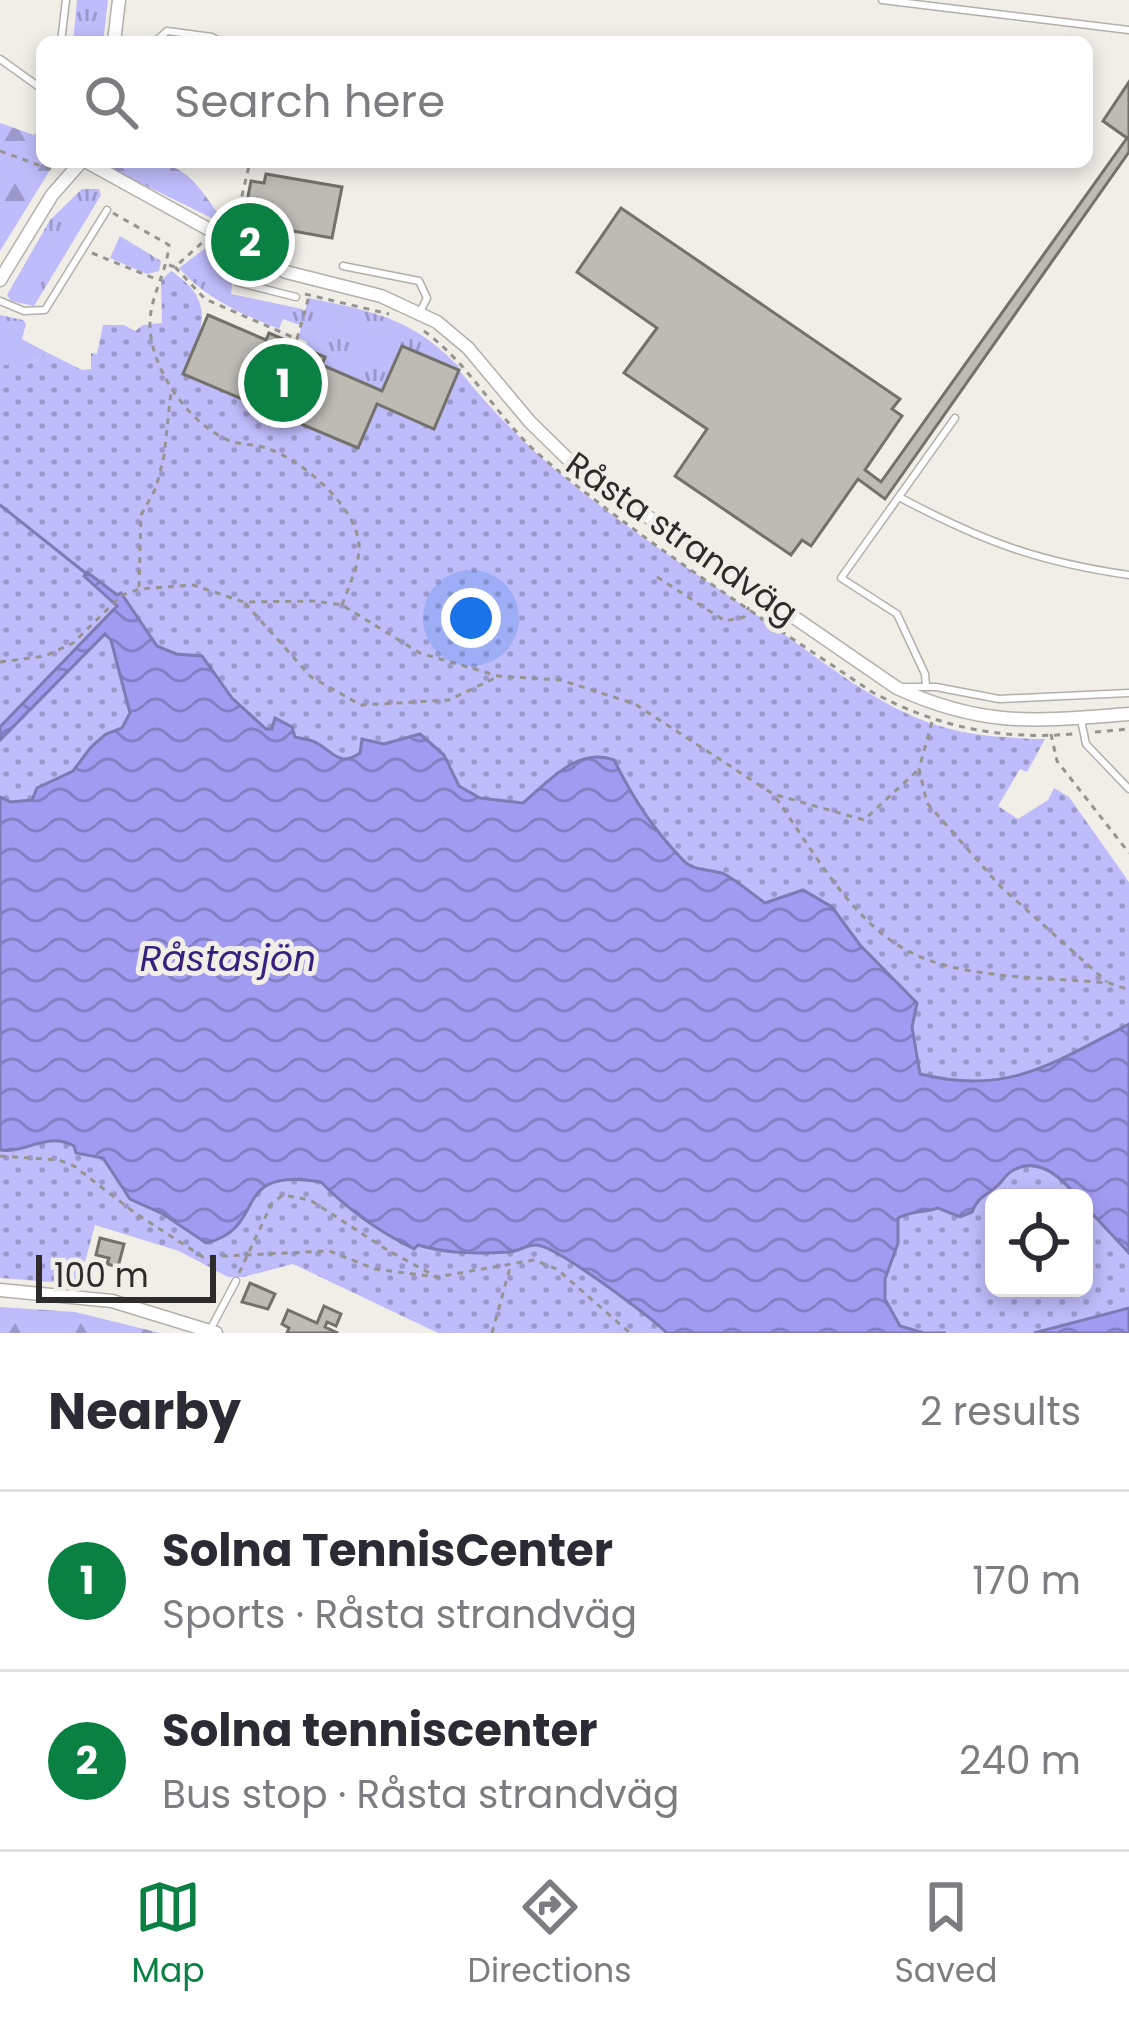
<!DOCTYPE html>
<html lang="en">
<head>
<meta charset="utf-8">
<style>
	:root { --surface:#fff; --page:#f7f7f7; --text:#2b2b33; --muted:#7c7c81; --line:#e1e1e2; --accent:#0b8043 }
	body { margin:0; font-family:Poppins,sans-serif; background:var(--page); color:var(--text) }
	.controls { position:absolute; right:36px; bottom:36px; display:grid; overflow:hidden; border-radius:18px; box-shadow:0 6px 18px #0003 }
	.controls button { width:108px; height:108px; display:grid; place-items:center; padding:0; border:0; border-bottom:3px solid var(--line); background:var(--surface); color:var(--text); font:60px sans-serif }
	.scale { position:absolute; left:36px; bottom:30px; width:180px; box-sizing:border-box; padding-left:12px; border:6px solid #2d2c2a; border-top:0; font-size:33px; line-height:42px; white-space:nowrap; color:#2d2c2a; -webkit-text-stroke:9px #f0eee7; paint-order:stroke }
	.you { position:absolute; left:471px; top:618px; width:42px; height:42px; margin:-30px; border:9px solid #fff; border-radius:50%; background:#1a73e8; box-shadow:0 0 0 18px #1a73e833 }
	.badge { display:grid; place-items:center; width:78px; height:78px; border-radius:50%; background:var(--accent); color:#fff; font-size:39px; font-weight:700 }
	.pin { position:absolute; translate:-50% -50%; border:6px solid #fff; box-shadow:0 3px 12px #0006 }
	.list { margin:0; padding:0; list-style:none }
	h2 { display:flex; justify-content:space-between; align-items:center; height:156px; margin:0; padding:0 48px; font-size:51px }
	h2 small { font-size:39px; font-weight:400; color:var(--muted) }
	.list li { display:grid; grid-template-columns:78px 1fr auto; gap:36px; align-items:center; box-sizing:border-box; height:180px; padding:0 48px; border-top:3px solid var(--line) }
	.list b { display:block; font-size:45px; white-space:nowrap }
	.list p { margin:0; font-size:39px; white-space:nowrap; color:var(--muted) }
	.list em { font-size:39px; font-style:normal; color:var(--muted) }
	.icon { flex:none; width:66px; height:66px; fill:none; stroke:currentColor; stroke-width:2; stroke-linecap:round; stroke-linejoin:round }
	.map { position:relative; flex:none; width:1129px; height:1333px; overflow:hidden }
	.search { position:absolute; background:var(--surface); box-shadow:0 6px 18px #0003; left:36px; right:36px; top:36px; height:132px; display:flex; align-items:center; gap:30px; box-sizing:border-box; padding:0 42px; border-radius:18px; color:var(--muted); font-size:45px }
	.sheet { height:516px; background:var(--surface) }
	nav { display:flex; justify-content:space-around; align-items:center; box-sizing:border-box; height:168px; border-top:3px solid var(--line); background:var(--surface); font-size:33px; color:var(--muted) }
	nav a { display:grid; justify-items:center; gap:6px }
	nav .on { color:var(--accent) }
	.map>svg:first-child { display:block }
</style>
</head>
<body>
<div class="map">
<svg width="1129" height="1333" viewBox="0 0 1129 1333">
	<defs>
		<pattern id="grass-tufts" width="24" height="20" patternUnits="userSpaceOnUse" patternTransform="scale(3)"><rect width="24" height="20" fill="#bebcfa"/><path d="M3 7l-1-3M5 7V3M7 7l1-3M15 17l-1-3M17 17v-4M19 17l1-3" fill="none" stroke="#9b99cb"/></pattern>
		<pattern id="forest-firs" width="22" height="20" patternUnits="userSpaceOnUse" patternTransform="scale(3)"><rect width="22" height="20" fill="#bebcfa"/><path d="M5 1l3.5 6h-7zM16 11l3.5 6h-7z" fill="#9b99cb"/></pattern>
		<pattern id="park-dots" width="8" height="8" patternUnits="userSpaceOnUse" patternTransform="scale(3)"><rect width="8" height="8" fill="#bebcfa"/><path d="M2 2h.1M6 6h.1" fill="none" stroke="#9b99cb" stroke-width="1.8" stroke-linecap="round"/></pattern>
		<pattern id="water-waves" width="16" height="10" patternUnits="userSpaceOnUse" patternTransform="scale(3)"><rect width="16" height="10" fill="#a19cf1"/><path d="M0 5q4-4 8 0t8 0" fill="none" stroke="#847fc3"/></pattern>
	</defs>
	<rect width="100%" height="100%" fill="#f0eee7"/>
	<path fill="url(#grass-tufts)" d="M 77,0 L 108,0 L 103,42 L 73,42 Z
		M 82,189 L 99,189 L 101,195 L 34,306 L 11,301 L 7,295 L 50,220 Z
		M 120,236 L 161,261 L 159,271 L 147,274 L 110,258 Z
		M 207,247 L 234,263 L 231,294 L 302,309 L 304,313 L 309,298 C 375,312 413,318 461,369 L 402,346 L 382,391 L 322,365 L 325,357 L 306,349 L 307,342 L 299,338 L 302,320 L 300,325 L 283,319 L 279,329 C 240,313 208,300 179,268 Z
		M 0,315 L 23,320 L 26,324 L 22,339 L 48,353 L 27,365 L 0,365 Z"/>
	<path fill="url(#forest-firs)" d="M 0,123 L 34,135 L 42,125 L 42,162 L 55,162 L 0,251 Z
		M 111,162 C 186,162 184,165 226,225 L 116,171 Z
		M 0,1307 L 75,1312 L 160,1333 L 0,1333 Z"/>
	<path fill="url(#park-dots)" fill-rule="evenodd" d="M 171,271 C 218,302 202,330 184,374 L 357,448 L 377,404 L 434,428 L 459,370 C 547,481 650,541 764,620 C 816,656 868,700 927,722 C 966,736 1005,738 1045,739 L 1027,772 L 1020,769 L 998,806 L 1018,819 L 1048,800 L 1054,788 L 1069,797 L 1129,882 L 1129,1333 L 438,1333 L 293,1264 L 243,1277 L 228,1277 L 179,1251 L 95,1225 L 79,1284 L 0,1278 L 0,365 L 27,365 L 48,353 L 82,370 L 91,369 L 91,353 L 97,354 L 103,325 L 124,325 L 135,331 L 143,325 L 162,323 L 161,280 ZM 994,1198 L 1084,1198 L 1084,1288 L 994,1288 Z"/>
	<path fill="url(#water-waves)" stroke="#7e7ab5" stroke-width="3" d="M 87,572 L 117,595 L 121,593 L 157,646 L 176,654 L 202,656 L 232,698 L 266,729 L 272,729 L 275,718 L 292,727 L 295,737 C 302,739 309,739 315,742 C 333,751 339,768 360,753 L 362,739 L 384,744 L 420,734 L 444,755 L 459,786 L 480,798 L 523,803 C 548,782 578,746 614,760 C 634,800 653,829 683,860 C 695,873 714,868 726,875 C 740,883 752,894 765,903 L 803,890 L 832,907 L 860,945 L 917,1003 L 912,1027 L 920,1074 C 1009,1096 1053,1063 1129,1024 L 1129,1253 L 1084,1205 L 1084,1198 L 1078,1198 C 1063,1179 1038,1155 1012,1171 C 1006,1174 1003,1181 998,1185 C 987,1196 978,1196 972,1212 L 960,1217 L 938,1208 C 924,1213 913,1210 898,1218 L 898,1243 L 885,1279 L 885,1299 L 900,1326 L 924,1333 L 946,1333 L 667,1333 C 650,1317 556,1245 536,1245 C 526,1245 519,1251 509,1252 C 478,1254 448,1254 418,1245 L 414,1249 C 378,1231 348,1210 321,1182 C 227,1166 270,1228 206,1243 L 163,1214 L 130,1199 L 103,1158 L 76,1153 L 74,1146 C 46,1131 26,1154 0,1150 L 0,797 L 11,802 L 32,800 L 37,788 L 73,771 L 91,747 L 106,734 L 122,728 L 130,713 L 111,640 L 105,634 L 0,740 L 0,727 L 117,606 L 84,576 Z
		M 1129,1308 L 1129,1333 L 1034,1333 Z"/>
	<g fill="none" stroke-linecap="round" stroke-linejoin="round">
		<path stroke="#7e7ab5" stroke-width="3" d="M 0,505 L 88,575"/>
	</g>
	<path fill="#bdbbb4" stroke="#73716b" stroke-width="3" d="M 1129,82 L 1129,152 L 885,499 L 858,479 L 811,546 L 802,540 L 791,555 L 675,476 L 707,429 L 624,373 L 657,328 L 577,272 L 621,208 L 900,399 L 892,409 L 902,416 L 865,470 L 881,482 L 1127,138 L 1103,121 Z
		M 266,174 L 342,187 L 332,238 L 243,222 L 251,181 L 264,183 Z
		M 208,315 L 266,340 L 269,333 L 325,357 L 322,365 L 382,391 L 402,346 L 459,370 L 434,429 L 377,404 L 358,448 L 183,374 Z
		M 100,1238 L 124,1244 L 118,1267 L 107,1264 L 109,1258 L 96,1255 Z
		M 250,1283 L 275,1294 L 268,1309 L 242,1302 Z
		M 324,1306 L 341,1314 L 336,1326 L 327,1322 L 325,1327 L 338,1333 L 287,1333 L 289,1328 L 282,1324 L 288,1310 L 317,1323 Z"/>
	<g fill="none" stroke-linecap="round" stroke-linejoin="round">
		<g stroke="#b2b0a9" stroke-width="9">
			<path id="service" d="M 882,0 L 1129,30
				M 61,42 L 66,0
				M 155,42 L 167,31 L 212,37 L 220,42
				M 0,59 L 42,89
				M 245,250 L 237,282 L 296,297
				M 343,266 L 419,281 L 427,298 L 420,312
				M 0,301 L 24,311 L 45,310 L 107,210
				M 899,497 C 980,540 1037,562 1129,575
				M 926,686 L 925,674 L 897,614 L 841,578 L 955,418
				M 906,687 L 936,687 L 999,699 L 1129,693
				M 1081,720 L 1086,744 L 1129,789
				M 210,1330 L 236,1281"/>
		</g>
		<g stroke="#b2b0a9" stroke-width="15">
			<path id="minor" d="M 114,42 L 119,0
				M 87,162 L 286,272 L 381,296 L 437,322 L 468,348 L 530,422 L 577,468 L 897,688 C 984,728 1037,721 1129,714
				M 0,280 L 52,195 L 81,162
				M 0,1290 L 112,1301 L 216,1333"/>
		</g>
		<path stroke="#969490" stroke-width="3" stroke-dasharray="6 6" stroke-linecap="butt" d="M 0,151 L 55,171
			M 113,213 L 169,245 C 166,280 143,303 152,343 C 161,382 192,425 230,441 C 241,445 255,444 266,448 C 302,459 363,511 359,552 C 357,570 348,588 342,605
			M 226,225 L 236,221 L 249,166 L 244,162
			M 92,253 L 156,279
			M 169,265 L 175,267 L 203,242
			M 175,267 L 205,299 L 297,339 L 309,296
			M 305,294 L 389,314
			M 424,331 C 472,366 498,420 543,458 C 645,544 761,617 872,692 C 937,727 1000,740 1073,734
			M 657,577 L 725,621 L 744,617 L 749,607
			M 139,587 L 141,515 L 156,488 L 164,456 L 171,392
			M 245,603 L 311,677 L 361,705 L 449,700 L 495,678
			M 0,662 L 45,656 L 73,643 L 122,595 L 139,589 L 193,585 L 244,602 L 314,601 L 342,605 L 420,653 L 498,676 L 561,680 L 635,704 L 773,794 L 864,820 L 919,769
			M 932,722 L 919,769 L 927,803 L 1000,886 L 1107,982
			M 1095,732 L 1129,729
			M 1051,734 L 1057,761 L 1129,853
			M 776,798 C 812,849 851,921 908,951 C 962,980 1048,977 1109,983 L 1129,990
			M 0,1156 L 59,1160 L 74,1166 L 135,1213 L 203,1257 L 329,1251 L 375,1269 L 437,1277 L 534,1260 L 557,1269 L 630,1333
			M 239,1273 L 272,1203 L 283,1195 L 310,1200 L 389,1251 L 435,1276
			M 492,1333 L 511,1264"/>
		<use href="#service" stroke="#fff" stroke-width="6"/>
		<use href="#minor" stroke="#fff" stroke-width="12"/>
	</g>
	<g text-anchor="middle" dominant-baseline="central" stroke-width="10" stroke-linejoin="round" paint-order="stroke">
		<g font-size="33" fill="#2d2c2a" stroke="#f0eee7">
			<text transform="translate(682 538) rotate(35)">Råsta strandväg</text>
		</g>
		<g font-size="36" font-style="italic" fill="#351f7f" stroke="#f0eee7">
			<text x="228" y="958">Råstasjön</text>
		</g>
	</g>
</svg>
<div class="controls">
<button><svg class="icon" aria-label="locate" viewBox="0 0 24 24"><circle cx="12" cy="12" r="6"/><path d="M12 2v4M12 18v4M2 12h4M18 12h4"/></svg></button>
</div>
<div class="scale">100 m</div>
<div class="you"></div>
<div class="pin badge" style="left:283px;top:383px">1</div>
<div class="pin badge" style="left:250px;top:242px">2</div>
<div class="search"><svg class="icon" aria-label="search" viewBox="0 0 24 24"><circle cx="10" cy="10" r="6"/><path d="M15 15l6 6"/></svg>Search here</div>
</div>
<section class="sheet">
<h2>Nearby<small>2 results</small></h2>
<ul class="list">
<li><span class="badge">1</span><div><b>Solna TennisCenter</b><p>Sports · Råsta strandväg</p></div><em>170 m</em></li>
<li><span class="badge">2</span><div><b>Solna tenniscenter</b><p>Bus stop · Råsta strandväg</p></div><em>240 m</em></li>
</ul>
</section>
<nav>
<a class="on"><svg class="icon" aria-label="map" viewBox="0 0 24 24"><path d="M3 6l6-2 6 2 6-2v14l-6 2-6-2-6 2zM9 4v14M15 6v14"/></svg>Map</a>
<a><svg class="icon" aria-label="directions" viewBox="0 0 24 24"><path d="M12 3l9 9-9 9-9-9zM9 14v-3h6M13 9l2 2-2 2"/></svg>Directions</a>
<a><svg class="icon" aria-label="saved" viewBox="0 0 24 24"><path d="M7 4h10v16l-5-4-5 4z"/></svg>Saved</a>
</nav>
</body>
</html>
